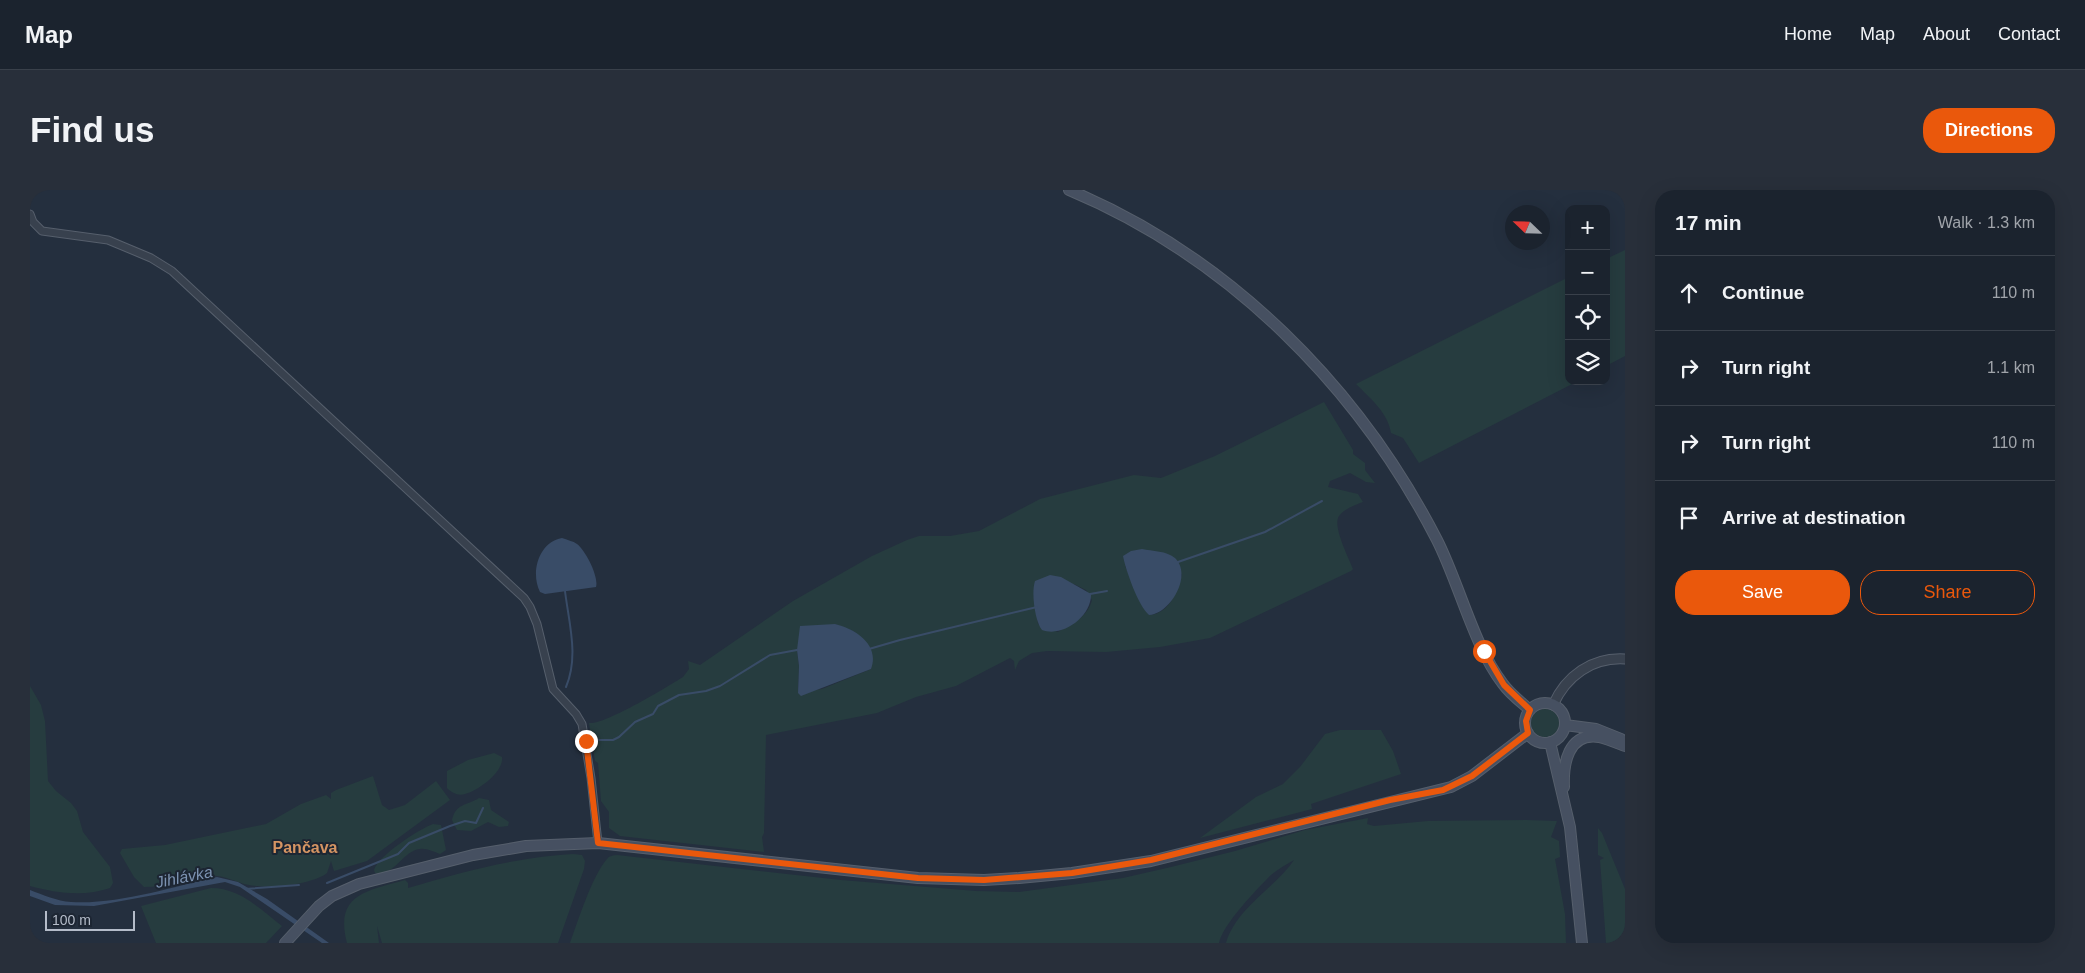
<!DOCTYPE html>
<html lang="en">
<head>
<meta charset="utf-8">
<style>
	:root { --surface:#1b232e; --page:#282f3a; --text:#f1f3f6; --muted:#a0a4aa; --line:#39404a; --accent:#ea580c }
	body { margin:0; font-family:Helvetica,sans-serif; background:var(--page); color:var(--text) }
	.controls { position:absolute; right:15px; top:15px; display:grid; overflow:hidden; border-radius:10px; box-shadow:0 5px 20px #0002 }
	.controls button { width:45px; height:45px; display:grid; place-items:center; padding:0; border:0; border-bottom:1px solid var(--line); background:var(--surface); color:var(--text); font:25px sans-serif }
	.compass { position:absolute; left:1475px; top:15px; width:45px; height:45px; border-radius:50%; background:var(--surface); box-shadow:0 5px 20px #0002; rotate:293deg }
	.scale { position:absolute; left:15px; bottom:12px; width:90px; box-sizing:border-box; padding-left:5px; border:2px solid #b4bcc9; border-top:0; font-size:14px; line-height:18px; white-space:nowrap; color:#b4bcc9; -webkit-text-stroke:4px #1d2633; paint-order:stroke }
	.stop { position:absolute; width:15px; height:15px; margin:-11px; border:4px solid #ea580c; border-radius:50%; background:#fff }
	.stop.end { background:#ea580c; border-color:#fff; box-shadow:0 1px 5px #0008 }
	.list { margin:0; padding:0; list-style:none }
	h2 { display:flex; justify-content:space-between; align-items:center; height:65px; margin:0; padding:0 20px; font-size:21px }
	h2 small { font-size:16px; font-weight:400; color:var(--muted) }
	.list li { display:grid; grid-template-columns:32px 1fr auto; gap:15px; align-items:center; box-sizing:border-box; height:75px; padding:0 20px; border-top:1px solid var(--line) }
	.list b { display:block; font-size:19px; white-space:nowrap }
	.list em { font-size:16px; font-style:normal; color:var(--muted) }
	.actions { display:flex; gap:10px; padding:15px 20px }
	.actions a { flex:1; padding:11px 0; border:1px solid var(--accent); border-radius:20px; text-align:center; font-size:18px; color:var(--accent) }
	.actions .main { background:var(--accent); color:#fff }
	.icon { flex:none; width:28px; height:28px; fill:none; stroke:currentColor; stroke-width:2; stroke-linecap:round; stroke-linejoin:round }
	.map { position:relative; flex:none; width:1595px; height:753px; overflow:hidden; border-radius:20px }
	header { display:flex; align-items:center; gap:30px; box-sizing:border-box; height:70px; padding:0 25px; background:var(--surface); border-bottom:1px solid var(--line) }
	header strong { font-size:24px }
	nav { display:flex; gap:28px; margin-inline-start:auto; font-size:18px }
	.intro { display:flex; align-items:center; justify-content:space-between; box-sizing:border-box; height:120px; padding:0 30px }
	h1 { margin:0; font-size:35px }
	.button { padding:12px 22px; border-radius:20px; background:var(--accent); color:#fff; font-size:18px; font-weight:700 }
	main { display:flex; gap:30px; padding:0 30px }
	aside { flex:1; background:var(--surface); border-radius:20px; box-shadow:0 5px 20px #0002 }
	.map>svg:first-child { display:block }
</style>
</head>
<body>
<header>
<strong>Map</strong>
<nav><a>Home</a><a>Map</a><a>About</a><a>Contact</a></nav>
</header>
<div class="intro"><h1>Find us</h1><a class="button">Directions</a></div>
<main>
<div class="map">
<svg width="1595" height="753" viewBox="0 0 1595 753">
	<rect width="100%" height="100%" fill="#242f3e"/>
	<path fill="#263c3f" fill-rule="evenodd" d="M 1595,60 L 1595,166 L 1576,176 L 1576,69 Z
		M 1539,87 L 1539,191 L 1548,191 L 1389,273 L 1373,248 L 1361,243 C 1358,223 1341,209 1326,194 Z
		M 1294,212 L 1323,260 L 1323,264 L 1335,273 L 1335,280 L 1345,293 L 1336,292 L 1320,283 L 1300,291 L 1298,297 L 1328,304 L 1333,312 C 1325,315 1314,319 1309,326 C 1302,336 1319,368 1323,379 L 1321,381 L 1180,448 L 1130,457 L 1076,462 L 1017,461 L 1002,463 L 989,471 L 985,480 L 984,471 L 980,468 L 926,496 L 886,507 L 847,523 L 736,545 L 734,643 L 732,647 L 734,662 L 590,646 L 579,638 L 579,622 L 571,611 L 568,573 L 565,571 L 559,533 C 575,535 637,497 653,487 L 659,479 L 658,471 L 670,475 L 763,411 L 842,366 L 877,350 L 889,346 L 920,346 L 949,341 L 1010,309 L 1104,285 L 1131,288 L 1185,266 ZM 1095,376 L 1152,384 C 1147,401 1140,424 1119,425 ZM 1044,394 L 1056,400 L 1062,410 C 1057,429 1042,432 1028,442 L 1008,434 L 1004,395 ZM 805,434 L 825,442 L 841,479 L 792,499 L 768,503 L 769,476 L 767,460 Z
		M 0,496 L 11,515 L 15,531 L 18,591 L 26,601 L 41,613 L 47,621 L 53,642 L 80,677 L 83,693 L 80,698 C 55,707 25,703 0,696 Z
		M1501 533a14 14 0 1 1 28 0a14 14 0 1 1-28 0Z
		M 1310,540 L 1351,540 L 1363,561 L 1371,584 L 1281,614 L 1282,619 L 1170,648 L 1226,607 L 1253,594 L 1270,577 L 1295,544 Z
		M 464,563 L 472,567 C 474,582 448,601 435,604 C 428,606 422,603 417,598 L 417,581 L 438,570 Z
		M 343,586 L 352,615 L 359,620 L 375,615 L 406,591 L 420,610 L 337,671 L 304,681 L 301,671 L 297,683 C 282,695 237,699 219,695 C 205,692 193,684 178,686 C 157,689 136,697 114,697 L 104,687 L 90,663 L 92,659 L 135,655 L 236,634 L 271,614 L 296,605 L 301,609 L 301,603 L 306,600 Z
		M 449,608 L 459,610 L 461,620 L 479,632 L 478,636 L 469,637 L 458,632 L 441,641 L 427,640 L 422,630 C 426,613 436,616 449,608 Z
		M 1338,628 L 1337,634 L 1344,636 L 1398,631 L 1496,630 L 1527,631 L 1521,647 L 1529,651 L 1530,667 L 1525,669 L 1535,724 L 1536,753 L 1196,753 C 1206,718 1245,698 1264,670 C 1257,674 1248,679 1241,685 C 1227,699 1193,734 1189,753 L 540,753 C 548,731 562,686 577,669 C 579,666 583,665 587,665 L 811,690 L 946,701 L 989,702 L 1093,688 L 1141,677 L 1205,661 L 1275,640 Z
		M 403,634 L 411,635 L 416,660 L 410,664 C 404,662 397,658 390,659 C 372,661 366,686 345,683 L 344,680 C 348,666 389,639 403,634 Z
		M 1568,638 L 1572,643 L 1595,699 L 1595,753 L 1576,753 L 1570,670 L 1574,668 L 1568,665 Z
		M 543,664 L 552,665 L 555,671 L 554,679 L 528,753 L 352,753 L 347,736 L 349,753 L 317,753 C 304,704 337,701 375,690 L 378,693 L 378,698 C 431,682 487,667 543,664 Z
		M 181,698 C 210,698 230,719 252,736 L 236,753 L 126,753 L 111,716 Z"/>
	<path fill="#394c67" d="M 532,348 C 537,350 543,351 547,354 C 556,361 569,387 566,397 L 515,404 L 510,402 C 500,382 509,352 532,348 Z
		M 1112,359 C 1122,361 1137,361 1145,368 C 1163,385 1140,424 1119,425 C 1108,415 1096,381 1093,366 L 1101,361 Z
		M 1020,385 L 1031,387 L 1061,404 C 1062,426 1033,448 1012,440 C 1005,431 1001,403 1005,391 Z
		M 805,434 C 826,439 850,455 841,479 L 771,506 L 768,503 L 769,476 L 767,460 L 770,436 Z
		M 187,687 L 208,692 L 237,709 L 299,753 L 292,753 L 210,697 L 195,692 L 64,716 L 25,715 L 0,706 L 0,700 C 13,705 27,711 41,712 C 86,715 142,697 187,687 Z"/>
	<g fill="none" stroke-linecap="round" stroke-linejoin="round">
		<path stroke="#394c67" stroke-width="2" d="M 1148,372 L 1235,342 L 1292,311
			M 535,401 C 539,434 549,466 536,497
			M 1060,404 L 1077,401
			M 839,459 L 870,450 L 1007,417
			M 569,550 L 583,550 L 589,547 L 605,532 L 623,524 L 628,516 L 649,505 L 676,501 L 690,496 L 740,465 L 767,460
			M 297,693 L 368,664 L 379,653 L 420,636 L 435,631 L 446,633 L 453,618
			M 215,699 L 269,695"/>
		<g stroke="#565f6c" stroke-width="9">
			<path id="minor" d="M 0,24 L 3,32 L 12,41 L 78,50 L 121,68 L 142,81 L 494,408 L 500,417 L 507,434 L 523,499 L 546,524 L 552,534 L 561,588 L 568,653"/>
		</g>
		<g stroke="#565f6c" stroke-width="11">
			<path id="tertiary" d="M 1523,515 C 1536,486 1562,467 1595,469"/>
		</g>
		<g stroke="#565f6c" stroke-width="12">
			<path id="secondary" d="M 1039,0 C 1199,67 1328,196 1407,350 C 1429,393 1444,457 1473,494 C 1480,504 1491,512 1500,520
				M1495 533a20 20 0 1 1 40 0a20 20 0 1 1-40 0Z
				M 1535,535 L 1566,539 L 1591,549
				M 1520,552 L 1540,637 L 1552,753
				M 1534,597 C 1533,574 1538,542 1569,547 C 1577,549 1587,553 1595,556
				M 255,753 L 289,716 L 302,706 L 329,694 L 443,665 L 496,656 L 568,653 L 888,688 L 954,690 L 989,688 L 1042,683 L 1121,671 L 1421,597 L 1442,586 L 1498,543"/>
		</g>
		<use href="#minor" stroke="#38414e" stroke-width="7"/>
		<use href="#tertiary" stroke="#38414e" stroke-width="9"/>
		<use href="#secondary" stroke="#465061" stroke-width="10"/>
	</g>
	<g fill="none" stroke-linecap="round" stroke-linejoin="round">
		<path stroke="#ea580c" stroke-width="6" d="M 556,551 L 568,653 L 888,688 L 954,690 L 1042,683 L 1121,670 L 1360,610 L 1413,600 L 1442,586 L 1498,543 L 1496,531 L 1500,520 L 1474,495 L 1454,461"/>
	</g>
	<g text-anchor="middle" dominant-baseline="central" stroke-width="4" stroke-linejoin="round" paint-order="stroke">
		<g font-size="16" font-weight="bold" fill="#d59563" stroke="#1d2633">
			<text x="275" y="657">Pančava</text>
		</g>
		<g font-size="16" font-style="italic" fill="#7c92b1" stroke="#1d2633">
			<text transform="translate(154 687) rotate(-11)">Jihlávka</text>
		</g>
	</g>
</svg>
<div class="controls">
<button>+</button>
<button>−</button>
<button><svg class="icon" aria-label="locate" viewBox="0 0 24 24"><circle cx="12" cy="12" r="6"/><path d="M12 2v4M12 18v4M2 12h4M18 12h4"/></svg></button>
<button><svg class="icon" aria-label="layers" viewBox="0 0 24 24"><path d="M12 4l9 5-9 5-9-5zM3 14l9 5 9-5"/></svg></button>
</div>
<svg class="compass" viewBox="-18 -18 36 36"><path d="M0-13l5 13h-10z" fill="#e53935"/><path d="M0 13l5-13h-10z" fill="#a0a4aa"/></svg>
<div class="scale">100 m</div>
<div class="stop" style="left:1454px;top:461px"></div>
<div class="stop end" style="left:556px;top:551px"></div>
</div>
<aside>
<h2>17 min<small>Walk · 1.3 km</small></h2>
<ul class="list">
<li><svg class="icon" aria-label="ahead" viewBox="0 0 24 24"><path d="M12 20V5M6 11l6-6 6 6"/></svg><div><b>Continue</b></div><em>110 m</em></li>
<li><svg class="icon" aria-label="right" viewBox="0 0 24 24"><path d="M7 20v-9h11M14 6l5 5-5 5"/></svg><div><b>Turn right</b></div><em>1.1 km</em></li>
<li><svg class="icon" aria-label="right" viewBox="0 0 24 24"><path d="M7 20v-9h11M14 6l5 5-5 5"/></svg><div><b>Turn right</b></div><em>110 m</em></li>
<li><svg class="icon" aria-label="arrive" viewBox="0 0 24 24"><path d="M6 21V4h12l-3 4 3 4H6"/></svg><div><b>Arrive at destination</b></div></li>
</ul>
<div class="actions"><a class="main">Save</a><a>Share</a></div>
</aside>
</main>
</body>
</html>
